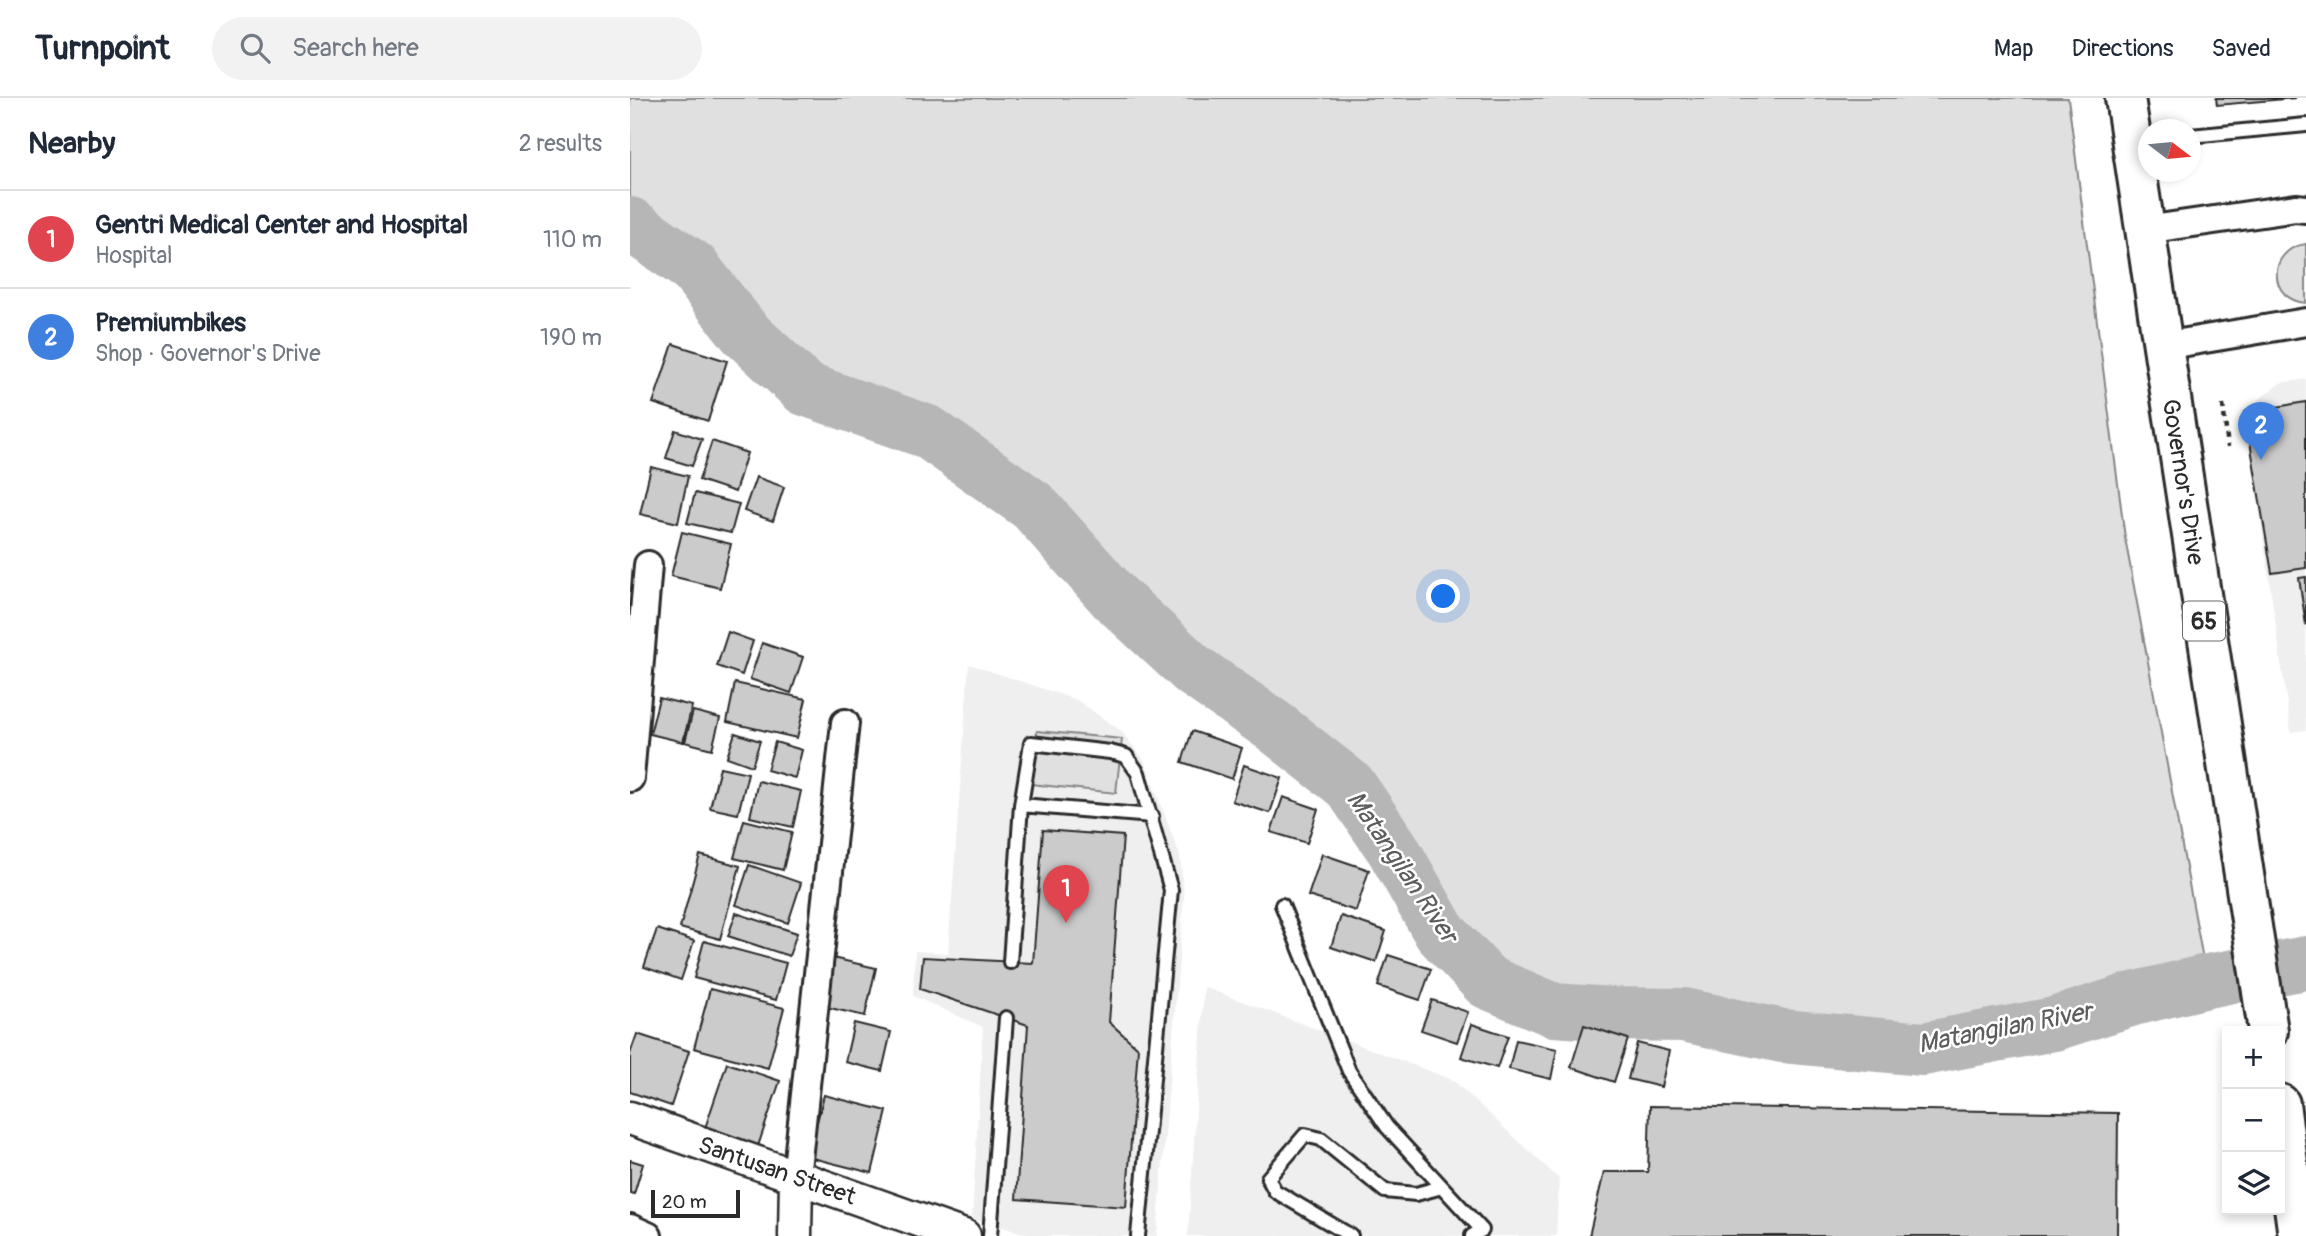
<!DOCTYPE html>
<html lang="en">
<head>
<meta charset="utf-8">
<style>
	:root { --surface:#fff; --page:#f2f2f3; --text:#1f2937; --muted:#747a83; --line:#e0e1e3; --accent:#7c3aed }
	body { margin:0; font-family:Pangolin,sans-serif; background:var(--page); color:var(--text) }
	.controls { position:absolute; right:21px; bottom:21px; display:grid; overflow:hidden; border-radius:0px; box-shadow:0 4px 10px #0003 }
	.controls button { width:63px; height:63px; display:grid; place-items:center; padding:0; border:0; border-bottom:2px solid var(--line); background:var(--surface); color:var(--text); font:35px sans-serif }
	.compass { position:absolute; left:1508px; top:21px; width:63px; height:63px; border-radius:50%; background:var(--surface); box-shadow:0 4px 10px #0003; rotate:106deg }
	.scale { position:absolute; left:21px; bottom:18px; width:89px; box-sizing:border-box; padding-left:7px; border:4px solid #2b2b2b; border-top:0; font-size:19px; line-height:24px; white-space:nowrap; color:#2b2b2b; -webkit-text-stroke:5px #fff; paint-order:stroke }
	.you { position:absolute; left:814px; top:499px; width:24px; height:24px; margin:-18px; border:5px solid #fff; border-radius:50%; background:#1a73e8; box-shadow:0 0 0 10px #1a73e833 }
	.badge { display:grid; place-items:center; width:46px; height:46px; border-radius:50%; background:var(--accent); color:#fff; font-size:23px; font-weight:700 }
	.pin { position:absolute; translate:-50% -58px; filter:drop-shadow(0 2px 4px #0008) }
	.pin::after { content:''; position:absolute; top:37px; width:24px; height:21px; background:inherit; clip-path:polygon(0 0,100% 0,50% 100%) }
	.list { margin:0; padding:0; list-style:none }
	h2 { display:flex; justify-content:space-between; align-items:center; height:91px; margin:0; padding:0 28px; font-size:30px }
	h2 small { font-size:23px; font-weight:400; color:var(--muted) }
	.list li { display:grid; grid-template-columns:46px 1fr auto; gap:21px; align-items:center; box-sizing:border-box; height:98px; padding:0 28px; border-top:2px solid var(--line) }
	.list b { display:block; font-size:26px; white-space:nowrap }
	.list p { margin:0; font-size:23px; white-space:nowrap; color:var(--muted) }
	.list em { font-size:23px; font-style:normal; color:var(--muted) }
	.icon { flex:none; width:38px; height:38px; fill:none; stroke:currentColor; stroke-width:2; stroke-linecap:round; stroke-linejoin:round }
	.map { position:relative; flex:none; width:1676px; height:1138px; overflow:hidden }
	header { display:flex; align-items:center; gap:42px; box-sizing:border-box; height:98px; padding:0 35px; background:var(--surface); border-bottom:2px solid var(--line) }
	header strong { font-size:33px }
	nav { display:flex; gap:38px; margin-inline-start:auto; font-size:24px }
	.search { width:490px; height:63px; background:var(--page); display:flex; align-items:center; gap:18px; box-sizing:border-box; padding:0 24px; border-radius:38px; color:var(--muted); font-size:26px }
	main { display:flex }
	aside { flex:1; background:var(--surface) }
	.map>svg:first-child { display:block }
</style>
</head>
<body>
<header>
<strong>Turnpoint</strong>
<div class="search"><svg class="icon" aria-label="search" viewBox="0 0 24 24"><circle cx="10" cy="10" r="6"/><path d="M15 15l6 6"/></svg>Search here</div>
<nav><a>Map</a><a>Directions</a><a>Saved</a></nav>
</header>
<main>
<aside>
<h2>Nearby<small>2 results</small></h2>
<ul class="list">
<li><span class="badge" style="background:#e0444e">1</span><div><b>Gentri Medical Center and Hospital</b><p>Hospital</p></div><em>110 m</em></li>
<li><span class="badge" style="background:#3f7fe0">2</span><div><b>Premiumbikes</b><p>Shop · Governor's Drive</p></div><em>190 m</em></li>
</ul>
</aside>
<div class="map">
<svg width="1676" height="1138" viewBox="0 0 1676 1138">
	<rect width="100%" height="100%" fill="#fff"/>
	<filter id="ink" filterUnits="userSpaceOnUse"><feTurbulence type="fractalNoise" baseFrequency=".0143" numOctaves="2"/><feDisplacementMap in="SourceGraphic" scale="14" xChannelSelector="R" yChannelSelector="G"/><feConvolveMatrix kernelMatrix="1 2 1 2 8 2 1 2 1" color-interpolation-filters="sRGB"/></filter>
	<g filter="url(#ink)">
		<path fill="#efefef" d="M 1676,281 L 1676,632 L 1661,634 L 1615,312 L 1650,285 Z
			M 339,566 L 447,602 L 491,633 L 514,662 L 550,758 L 554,798 L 527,1138 L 405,1138 L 342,1121 L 353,929 L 283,898 L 285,853 L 318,855 Z
			M 574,889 L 823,982 L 929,1081 L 926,1138 L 558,1138 Z"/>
		<path fill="#e0e0e0" stroke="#868686" stroke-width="2" d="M 0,0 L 1438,0 L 1495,440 L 1577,883 L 1503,901 L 1424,926 L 1293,951 L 1153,938 L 1054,917 L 982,916 L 924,912 L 857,884 L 810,834 L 763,751 L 720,688 L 563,572 L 403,408 L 298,334 L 175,291 L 63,169 L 0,126 Z
			M 1676,146 L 1676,205 C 1637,202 1637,151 1676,146 Z
			M 407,633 L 492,641 L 486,695 L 401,686 Z"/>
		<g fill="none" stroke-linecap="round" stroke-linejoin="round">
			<path stroke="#b6b6b6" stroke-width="54" d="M 0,126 L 63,169 L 115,235 L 175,291 L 298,334 L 403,408 L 484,499 L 563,572 L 645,629 L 720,688 L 763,751 L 810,834 L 857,884 L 924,912 L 982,916 L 1054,917 L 1153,938 L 1293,951 L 1424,926 L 1503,901 L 1577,883 L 1676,865"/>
		</g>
		<path fill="#cbcbcb" stroke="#2b2b2b" stroke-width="2" d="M 1586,0 L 1666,0 L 1587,7 Z
			M 43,246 L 97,263 L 78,323 L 23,305 Z
			M 1676,304 L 1676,470 L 1642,475 L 1615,314 Z
			M 45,332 L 72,341 L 62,368 L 36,360 Z
			M 82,343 L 117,355 L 105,394 L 69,382 Z
			M 21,369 L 58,378 L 48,425 L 10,416 Z
			M 126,379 L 154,389 L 143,423 L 114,413 Z
			M 65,395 L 109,406 L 101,435 L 57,425 Z
			M 52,434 L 101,446 L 90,490 L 41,478 Z
			M 1676,479 L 1676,527 L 1669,480 Z
			M 98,534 L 123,543 L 112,577 L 87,568 Z
			M 132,545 L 173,559 L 161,595 L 120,581 Z
			M 105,585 L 176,601 L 167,640 L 97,624 Z
			M 29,600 L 62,608 L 53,644 L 20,636 Z
			M 63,613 L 90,620 L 82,651 L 55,644 Z
			M 562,633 L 612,650 L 602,681 L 552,664 Z
			M 105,635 L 130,643 L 122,668 L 97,659 Z
			M 145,644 L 172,652 L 165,680 L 137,672 Z
			M 614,667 L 652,680 L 640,715 L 602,703 Z
			M 90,669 L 118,675 L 108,716 L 80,710 Z
			M 128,683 L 171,693 L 163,729 L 120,719 Z
			M 653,699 L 688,711 L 677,745 L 641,734 Z
			M 114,722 L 162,734 L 153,772 L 104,760 Z
			M 413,732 L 493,738 L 479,924 L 508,950 L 496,1109 L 386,1101 L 398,927 L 290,891 L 293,859 L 403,865 Z
			M 692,756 L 739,772 L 726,813 L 678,798 Z
			M 70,757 L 110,768 L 90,841 L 50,830 Z
			M 119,767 L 171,785 L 158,825 L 106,807 Z
			M 106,815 L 167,835 L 159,858 L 98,838 Z
			M 711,818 L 756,833 L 746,864 L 701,849 Z
			M 27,831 L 64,843 L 51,882 L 14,869 Z
			M 74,843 L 156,865 L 146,902 L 64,880 Z
			M 758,857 L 801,871 L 790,902 L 748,888 Z
			M 198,859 L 246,870 L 235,918 L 187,907 Z
			M 80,891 L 154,910 L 138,970 L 64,950 Z
			M 802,902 L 838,914 L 827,944 L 791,932 Z
			M 224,925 L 261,934 L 252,973 L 215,964 Z
			M 842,926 L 878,938 L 867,970 L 831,959 Z
			M 954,927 L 998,941 L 984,984 L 941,969 Z
			M 7,936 L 59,953 L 41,1008 L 0,994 L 0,956 Z
			M 886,942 L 927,951 L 921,981 L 879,971 Z
			M 1007,945 L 1039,953 L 1031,989 L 998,981 Z
			M 97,965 L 150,983 L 128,1048 L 75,1030 Z
			M 194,997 L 257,1013 L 242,1075 L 178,1059 Z
			M 1020,1008 L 1488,1015 L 1487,1138 L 959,1138 L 974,1074 L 1018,1074 Z
			M 0,1062 L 13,1066 L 4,1096 L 0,1095 Z"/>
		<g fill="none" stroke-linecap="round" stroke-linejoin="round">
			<g stroke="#2b2b2b" stroke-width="18">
				<path id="service" d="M 1560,38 L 1676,27
					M 391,707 L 522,718
					M 652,807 L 719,973 L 757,1029 L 852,1132 L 842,1138
					M 380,864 L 391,707 L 401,645 L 480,654 L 496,658 L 508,675 L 541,792 L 508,1138
					M 360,1138 L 376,920
					M 721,1138 L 645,1093 L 638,1080 L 675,1037 L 691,1041 L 755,1093 L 786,1096 L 812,1089"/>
			</g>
			<g stroke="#2b2b2b" stroke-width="32">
				<path id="minor" d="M 1515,132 L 1666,110 L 1676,111
					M 1533,248 L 1676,224
					M 0,680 L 18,467
					M 166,1080 L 215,625
					M 0,1130 L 18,1138"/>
			</g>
			<g stroke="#2b2b2b" stroke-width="37">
				<path id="tertiary" d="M 0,1020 L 334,1138
					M 165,1138 L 166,1080"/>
			</g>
			<g stroke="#2b2b2b" stroke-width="44">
				<path id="primary" d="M 1495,0 L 1638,933
					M 1650,1006 L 1668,1138"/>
			</g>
			<path stroke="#2b2b2b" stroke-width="4.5" stroke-dasharray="5 5" stroke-linecap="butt" d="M 1593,307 L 1598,349"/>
			<use href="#service" stroke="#fff" stroke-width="12"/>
			<use href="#minor" stroke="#fff" stroke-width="26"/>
			<use href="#tertiary" stroke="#fff" stroke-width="32"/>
			<use href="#primary" stroke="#fff" stroke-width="38"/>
		</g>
	</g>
	<g text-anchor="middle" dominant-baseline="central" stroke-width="5" stroke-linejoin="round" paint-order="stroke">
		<rect fill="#fff" stroke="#6b6b6b" stroke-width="2" x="1553" y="503.5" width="42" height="39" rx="5"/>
		<g font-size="23" font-weight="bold" fill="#2b2b2b">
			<text x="1574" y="523">65</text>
		</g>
		<g font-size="24" fill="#2b2b2b" stroke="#fff">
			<text transform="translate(1553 384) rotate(81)">Governor's Drive</text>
			<text transform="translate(147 1073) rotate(19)">Santusan Street</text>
		</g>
		<g font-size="26" font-style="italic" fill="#5c5c5c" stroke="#fff">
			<text transform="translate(772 769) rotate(56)">Matangilan River</text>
			<text transform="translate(1375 930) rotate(-11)">Matangilan River</text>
		</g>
	</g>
</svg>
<div class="controls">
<button>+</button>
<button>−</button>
<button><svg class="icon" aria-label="layers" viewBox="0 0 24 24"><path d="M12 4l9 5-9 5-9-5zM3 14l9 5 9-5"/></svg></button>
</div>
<svg class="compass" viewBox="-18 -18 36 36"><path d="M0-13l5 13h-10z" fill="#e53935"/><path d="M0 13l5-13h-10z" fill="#747a83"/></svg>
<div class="scale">20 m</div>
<div class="you"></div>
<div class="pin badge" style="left:436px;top:825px;background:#e0444e">1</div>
<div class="pin badge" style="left:1631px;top:362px;background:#3f7fe0">2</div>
</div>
</main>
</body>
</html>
